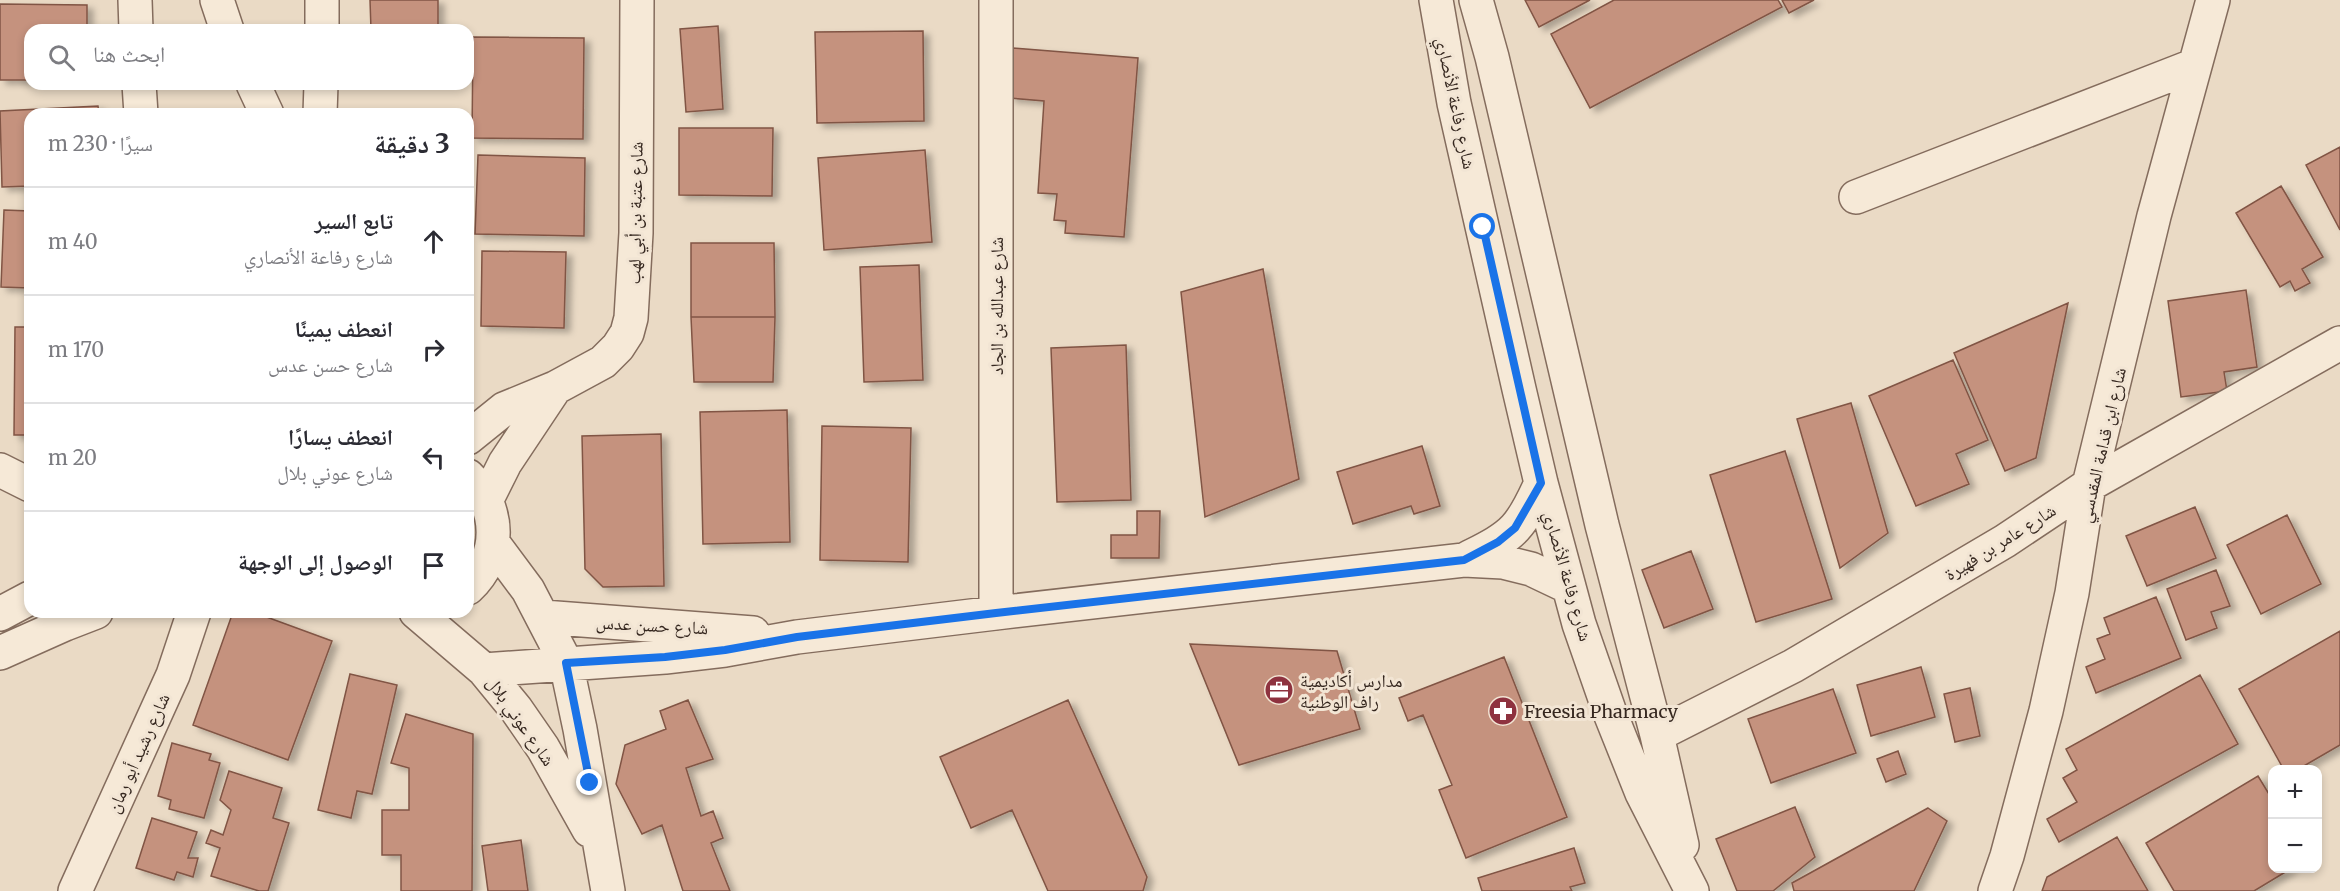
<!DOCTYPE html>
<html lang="ar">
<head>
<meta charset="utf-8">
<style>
	:root { --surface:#fff; --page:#f2f2f3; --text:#2b2b33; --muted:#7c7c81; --line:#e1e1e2 }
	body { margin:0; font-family:Merriweather,"Noto Naskh Arabic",serif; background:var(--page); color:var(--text); direction:rtl }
	.controls { position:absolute; right:18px; bottom:18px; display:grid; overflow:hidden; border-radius:12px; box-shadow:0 3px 9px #0003 }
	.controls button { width:54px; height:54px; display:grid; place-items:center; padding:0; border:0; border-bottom:2px solid var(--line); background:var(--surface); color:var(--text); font:30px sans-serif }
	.stop { position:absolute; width:18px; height:18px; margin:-14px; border:4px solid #1a73e8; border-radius:50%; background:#fff }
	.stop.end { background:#1a73e8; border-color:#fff; box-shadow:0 2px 6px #0008 }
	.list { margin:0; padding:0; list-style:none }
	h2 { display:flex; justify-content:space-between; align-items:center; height:78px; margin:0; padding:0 24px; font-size:26px }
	h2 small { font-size:20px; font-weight:400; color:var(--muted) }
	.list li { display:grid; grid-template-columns:39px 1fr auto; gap:18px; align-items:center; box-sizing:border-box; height:108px; padding:0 24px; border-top:2px solid var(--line) }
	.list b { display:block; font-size:22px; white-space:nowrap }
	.list p { margin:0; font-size:20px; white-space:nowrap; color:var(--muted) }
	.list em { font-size:20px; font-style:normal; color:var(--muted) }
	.icon { flex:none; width:33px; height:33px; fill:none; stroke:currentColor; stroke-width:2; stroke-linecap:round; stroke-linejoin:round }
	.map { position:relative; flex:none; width:2340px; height:891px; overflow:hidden; direction:ltr }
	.search { position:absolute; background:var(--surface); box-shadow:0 3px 9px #0003; left:24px; top:24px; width:450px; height:66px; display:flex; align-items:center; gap:15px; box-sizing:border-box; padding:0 21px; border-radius:18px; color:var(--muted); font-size:22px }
	.panel { position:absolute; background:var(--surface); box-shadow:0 3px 9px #0003; left:24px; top:108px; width:450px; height:510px; border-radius:18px; direction:rtl }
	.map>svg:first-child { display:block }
</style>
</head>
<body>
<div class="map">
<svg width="2340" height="891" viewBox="0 0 2340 891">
	<defs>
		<filter id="shadow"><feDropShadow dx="6" dy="4" stdDeviation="3" flood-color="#0004"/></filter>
	</defs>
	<rect width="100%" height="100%" fill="#eadac5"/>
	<path fill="#c5927e" stroke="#815444" stroke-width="1.5" filter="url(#shadow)" d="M 370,0 L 438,0 L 438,30 L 371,30 Z
		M 1525,0 L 1590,0 L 1539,27 Z
		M 1614,0 L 1778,0 L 1782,7 L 1590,108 L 1551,34 Z
		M 1782,0 L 1814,0 L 1789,13 Z
		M 0,4 L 87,5 L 87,30 L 30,30 L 30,80 L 0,80 Z
		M 718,26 L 723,109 L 686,112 L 680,29 Z
		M 923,31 L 924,121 L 817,123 L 815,32 Z
		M 473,37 L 584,38 L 583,139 L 472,138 Z
		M 1013,48 L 1138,58 L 1124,237 L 1065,233 L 1066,221 L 1054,220 L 1057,194 L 1038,193 L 1044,101 L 1009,98 Z
		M 98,106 L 99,114 L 30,114 L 30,186 L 2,187 L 0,111 Z
		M 679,128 L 773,128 L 772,196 L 679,195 Z
		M 2340,147 L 2340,230 L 2306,165 Z
		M 925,150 L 932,242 L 824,250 L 818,158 Z
		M 478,155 L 585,158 L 584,236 L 475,234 Z
		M 2281,186 L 2323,257 L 2302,269 L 2310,283 L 2295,291 L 2290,281 L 2280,287 L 2236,213 Z
		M 4,210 L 30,211 L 30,288 L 1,287 Z
		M 691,243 L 774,243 L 775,317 L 691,317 Z
		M 482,251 L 566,252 L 564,328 L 481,326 Z
		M 919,265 L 923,380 L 864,382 L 860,267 Z
		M 1263,269 L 1299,479 L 1205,517 L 1181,292 Z
		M 2246,290 L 2257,367 L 2224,372 L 2227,391 L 2181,397 L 2168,301 Z
		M 2068,303 L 2036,458 L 2005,471 L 1954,353 Z
		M 691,317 L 775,317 L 773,382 L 694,382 Z
		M 15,327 L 30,327 L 30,435 L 14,435 Z
		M 1126,345 L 1131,500 L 1057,502 L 1051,348 Z
		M 1953,360 L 1988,440 L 1956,454 L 1969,484 L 1916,506 L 1869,396 Z
		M 1851,403 L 1888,533 L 1840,568 L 1797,419 Z
		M 787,410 L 790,542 L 703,544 L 700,412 Z
		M 822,426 L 911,428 L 908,562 L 820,560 Z
		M 661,434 L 664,586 L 603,587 L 585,569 L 582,436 Z
		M 1422,446 L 1440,506 L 1414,514 L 1411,506 L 1353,524 L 1337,472 Z
		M 1785,451 L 1832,599 L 1756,622 L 1710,475 Z
		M 2195,507 L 2216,558 L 2147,586 L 2126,536 Z
		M 1137,511 L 1160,511 L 1159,558 L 1111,558 L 1111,535 L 1137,535 Z
		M 2287,515 L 2321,584 L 2261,614 L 2227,545 Z
		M 1691,551 L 1713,609 L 1664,628 L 1642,570 Z
		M 2216,570 L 2230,606 L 2211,612 L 2217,628 L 2186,640 L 2167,589 Z
		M 2156,597 L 2181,658 L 2096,693 L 2086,667 L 2105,659 L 2097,639 L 2110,634 L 2104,618 Z
		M 233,612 L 253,612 L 332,641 L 288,760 L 193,725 Z
		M 2340,631 L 2340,745 L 2297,770 L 2284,770 L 2239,689 Z
		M 1190,644 L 1337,651 L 1360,729 L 1239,765 Z
		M 1504,657 L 1567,817 L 1466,858 L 1439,790 L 1452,785 L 1423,715 L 1408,721 L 1399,698 Z
		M 1921,667 L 1935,717 L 1871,736 L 1857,685 Z
		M 350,674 L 397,685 L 372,794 L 357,791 L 351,818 L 318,810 Z
		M 2200,675 L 2238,744 L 2059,842 L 2047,819 L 2077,802 L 2063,778 L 2077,770 L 2066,749 Z
		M 1970,688 L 1980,736 L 1955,742 L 1944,694 Z
		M 1833,689 L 1856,753 L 1771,783 L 1748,719 Z
		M 688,700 L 713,759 L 686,768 L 701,816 L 713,811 L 723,838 L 711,843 L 730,891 L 683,891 L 662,825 L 642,834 L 616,784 L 625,745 L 666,729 L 660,711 Z
		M 1068,700 L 1147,877 L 1143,891 L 1048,891 L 1012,810 L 971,828 L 940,757 Z
		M 406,714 L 473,734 L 472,891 L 401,891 L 401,855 L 382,855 L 382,810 L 409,810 L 409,768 L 391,763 Z
		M 172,743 L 211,754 L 209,760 L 220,763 L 204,818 L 169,809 L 171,800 L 158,796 Z
		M 1898,751 L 1906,774 L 1886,782 L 1877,759 Z
		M 229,771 L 282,788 L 273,818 L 289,823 L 268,891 L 259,891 L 211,876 L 220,848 L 206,843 L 211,830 L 223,835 L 231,810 L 220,800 Z
		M 2258,776 L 2272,799 L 2272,868 L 2292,868 L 2254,891 L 2174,891 L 2146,843 Z
		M 1795,807 L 1815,857 L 1773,891 L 1737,891 L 1716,839 Z
		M 1928,808 L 1947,821 L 1914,891 L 1794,891 L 1792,883 Z
		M 152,818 L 197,832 L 188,858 L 198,858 L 193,877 L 177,872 L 174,880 L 136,868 Z
		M 2117,837 L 2148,891 L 2042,891 L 2047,877 Z
		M 521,840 L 528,891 L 488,891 L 482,846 Z
		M 1574,848 L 1585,883 L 1570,887 L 1572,891 L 1482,891 L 1478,878 Z"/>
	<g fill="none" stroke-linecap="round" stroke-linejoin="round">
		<g stroke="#846c5d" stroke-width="36">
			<path id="minor" d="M 135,0 L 136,30
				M 217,0 L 227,30
				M 1436,0 L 1454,103 L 1519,389 L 1541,483 L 1579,624 L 1610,713 L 1642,793 L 1692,891
				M 1476,0 L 1492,57 L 1602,525 L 1657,735 L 1682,845
				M 322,30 L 322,0
				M 139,84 L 141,114
				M 253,84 L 267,114
				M 320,114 L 321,84
				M 1856,197 L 2193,66
				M 468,438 L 504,409 L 555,388 L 603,362 L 618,347 L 627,333 L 631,318 L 636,233 L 637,0
				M 0,470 L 30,485
				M 468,476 C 501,508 502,556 468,588
				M 487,499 L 505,463 L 555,388
				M 493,543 L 528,590 L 566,663 L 580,729 L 608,891
				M 1464,560 C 1481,551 1502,542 1515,528 C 1527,515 1534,498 1541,483
				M 416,612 L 484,670 L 516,709 L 543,748 L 589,830
				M 996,613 L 996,0
				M 0,614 L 30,598
				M 543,617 L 753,633
				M 0,653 L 65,624 L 96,612
				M 484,670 L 665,657 L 725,650 L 797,637 L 996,613 L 1464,560 L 1503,562 L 1531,569 L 1569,587
				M 1657,735 L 1793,666 L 2005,541 L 2089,485 L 2340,343
				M 75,891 L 173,675 L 194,612
				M 1995,891 L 2007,856 L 2046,711 L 2072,593 L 2089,485 L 2154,216 L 2213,0"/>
		</g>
		<use href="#minor" stroke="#f6e9d7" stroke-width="33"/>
	</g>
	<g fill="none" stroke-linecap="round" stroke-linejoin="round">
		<path stroke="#1a73e8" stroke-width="8" d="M 590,783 L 566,663 L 665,657 L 725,650 L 797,637 L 996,613 L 1464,560 L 1498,542 L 1515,528 L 1541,483 L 1483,227"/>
	</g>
	<defs>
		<g id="office-disc" transform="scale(1.5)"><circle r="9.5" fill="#8e323f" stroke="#f2e5d4"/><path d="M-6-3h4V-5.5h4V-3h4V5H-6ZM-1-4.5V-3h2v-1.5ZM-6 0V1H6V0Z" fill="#fff"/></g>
		<g id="pharmacy-disc" transform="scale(1.5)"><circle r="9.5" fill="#8e323f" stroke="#f2e5d4"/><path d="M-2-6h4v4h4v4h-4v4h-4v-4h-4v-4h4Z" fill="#fff"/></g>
	</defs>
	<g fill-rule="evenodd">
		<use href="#office-disc" x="1279" y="690"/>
		<use href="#pharmacy-disc" x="1503" y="711"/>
	</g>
	<g text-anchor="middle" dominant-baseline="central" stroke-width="6" stroke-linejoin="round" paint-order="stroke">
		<g font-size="18" fill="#35271f" stroke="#f2e5d4">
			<text transform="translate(1456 103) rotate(78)">شارع رفاعة الأنصاري</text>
			<text transform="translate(635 213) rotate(-89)">شارع عتبة بن أبي لهب</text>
			<text transform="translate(996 306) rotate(-90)">شارع عبدالله بن الجاد</text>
			<text transform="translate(2102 445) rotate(-77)">شارع ابن قدامة المقدسي</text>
			<text transform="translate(2000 542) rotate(-32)">شارع عامر بن فهيرة</text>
			<text transform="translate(1568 576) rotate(74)">شارع رفاعة الأنصاري</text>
			<text transform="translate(652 625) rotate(3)">شارع حسن عدس</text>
			<text transform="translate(521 721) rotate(55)">شارع عوني بلال</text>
			<text transform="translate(138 753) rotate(-66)">شارع رشيد أبو رمان</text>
		</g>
		<g font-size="18" fill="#35271f" stroke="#f2e5d4" text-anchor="start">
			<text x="1300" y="680">مدارس أكاديمية<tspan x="1300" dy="21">راف الوطنية</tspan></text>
			<text x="1524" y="711">Freesia Pharmacy</text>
		</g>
	</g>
</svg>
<div class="controls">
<button>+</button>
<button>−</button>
</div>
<div class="stop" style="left:1483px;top:227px"></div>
<div class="stop end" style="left:590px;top:783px"></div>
<div class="search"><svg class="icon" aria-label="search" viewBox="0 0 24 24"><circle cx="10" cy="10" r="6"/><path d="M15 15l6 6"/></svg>ابحث هنا</div>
<section class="panel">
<h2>3 دقيقة<small>سيرًا · 230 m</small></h2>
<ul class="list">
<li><svg class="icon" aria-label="ahead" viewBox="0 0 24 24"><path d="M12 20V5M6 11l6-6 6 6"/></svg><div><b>تابع السير</b><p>شارع رفاعة الأنصاري</p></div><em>40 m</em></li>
<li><svg class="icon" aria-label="right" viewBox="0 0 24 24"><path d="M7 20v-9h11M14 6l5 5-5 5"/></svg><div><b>انعطف يمينًا</b><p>شارع حسن عدس</p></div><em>170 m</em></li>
<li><svg class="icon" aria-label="left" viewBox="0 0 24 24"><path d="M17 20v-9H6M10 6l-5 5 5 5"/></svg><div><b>انعطف يسارًا</b><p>شارع عوني بلال</p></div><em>20 m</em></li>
<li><svg class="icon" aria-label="arrive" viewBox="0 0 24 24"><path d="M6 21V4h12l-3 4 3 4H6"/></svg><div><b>الوصول إلى الوجهة</b></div></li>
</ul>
</section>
</div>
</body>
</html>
